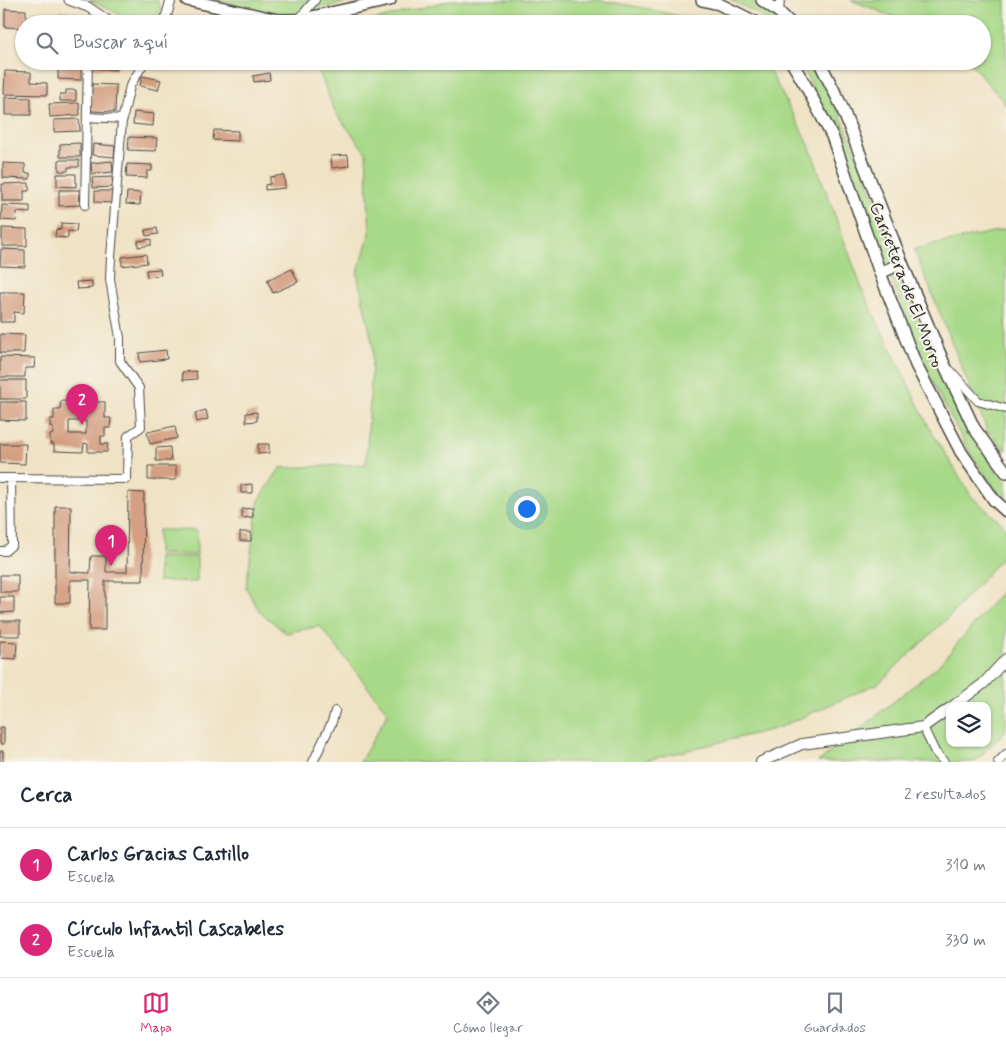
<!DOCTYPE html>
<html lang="es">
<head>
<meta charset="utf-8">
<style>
	:root { --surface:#fff; --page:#f2f2f3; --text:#1f2937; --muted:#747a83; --line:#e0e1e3; --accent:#db2777 }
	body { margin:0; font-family:Mynerve,sans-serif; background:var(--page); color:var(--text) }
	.controls { position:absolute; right:15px; bottom:15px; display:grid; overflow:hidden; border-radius:10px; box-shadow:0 1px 4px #0004 }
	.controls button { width:45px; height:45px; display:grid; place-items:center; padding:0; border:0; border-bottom:1px solid var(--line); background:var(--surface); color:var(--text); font:25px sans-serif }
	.you { position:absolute; left:526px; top:508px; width:18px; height:18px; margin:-12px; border:4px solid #fff; border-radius:50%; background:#1a73e8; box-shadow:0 0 0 8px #1a73e833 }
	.badge { display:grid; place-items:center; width:32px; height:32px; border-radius:50%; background:var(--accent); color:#fff; font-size:16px; font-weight:700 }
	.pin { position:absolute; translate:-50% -41px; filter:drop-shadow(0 1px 2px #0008) }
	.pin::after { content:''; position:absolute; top:26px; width:18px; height:15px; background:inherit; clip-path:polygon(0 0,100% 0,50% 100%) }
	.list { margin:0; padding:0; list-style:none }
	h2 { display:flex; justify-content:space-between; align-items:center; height:65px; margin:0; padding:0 20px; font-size:21px }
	h2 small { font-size:16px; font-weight:400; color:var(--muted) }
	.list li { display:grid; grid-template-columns:32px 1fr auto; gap:15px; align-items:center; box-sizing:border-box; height:75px; padding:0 20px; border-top:1px solid var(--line) }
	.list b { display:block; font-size:19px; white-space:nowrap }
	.list p { margin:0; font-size:16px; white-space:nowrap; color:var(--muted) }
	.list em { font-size:16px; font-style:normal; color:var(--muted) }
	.icon { flex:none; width:28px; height:28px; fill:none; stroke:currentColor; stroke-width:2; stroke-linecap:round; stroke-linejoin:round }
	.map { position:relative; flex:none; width:1006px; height:762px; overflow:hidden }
	.search { position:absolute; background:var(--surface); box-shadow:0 1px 4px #0004; left:15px; right:15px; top:15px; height:55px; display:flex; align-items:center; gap:12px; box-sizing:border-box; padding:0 18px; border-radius:28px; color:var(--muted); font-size:19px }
	.sheet { height:215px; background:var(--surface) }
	nav { display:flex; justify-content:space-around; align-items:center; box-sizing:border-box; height:70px; border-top:1px solid var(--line); background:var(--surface); font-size:14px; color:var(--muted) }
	nav a { display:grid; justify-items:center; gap:2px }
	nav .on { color:var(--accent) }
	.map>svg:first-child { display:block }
</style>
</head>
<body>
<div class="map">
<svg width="1006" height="762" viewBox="0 0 1006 762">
	<rect width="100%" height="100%" fill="#f7f3e8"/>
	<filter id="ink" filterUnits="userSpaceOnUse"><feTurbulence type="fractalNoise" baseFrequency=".02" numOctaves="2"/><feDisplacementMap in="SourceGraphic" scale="10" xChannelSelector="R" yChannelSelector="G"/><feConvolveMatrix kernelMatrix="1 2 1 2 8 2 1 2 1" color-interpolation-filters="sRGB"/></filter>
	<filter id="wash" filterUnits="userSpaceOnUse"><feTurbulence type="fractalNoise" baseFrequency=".0096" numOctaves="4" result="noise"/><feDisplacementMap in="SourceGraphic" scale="20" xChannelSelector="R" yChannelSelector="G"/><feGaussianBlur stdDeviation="1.12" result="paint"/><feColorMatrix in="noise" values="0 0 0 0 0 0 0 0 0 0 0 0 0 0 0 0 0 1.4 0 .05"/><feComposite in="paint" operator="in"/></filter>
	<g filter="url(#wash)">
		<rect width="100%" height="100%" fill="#f0e3c5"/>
		<path fill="#a8d988" stroke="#6a825a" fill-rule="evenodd" d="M 89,0 L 157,0 L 161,9 C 151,33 136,24 118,14 C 109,9 99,5 89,0 Z
			M 213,0 L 358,0 L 291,14 L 262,12 Z
			M 451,0 L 598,0 L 650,9 L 710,24 L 360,24 Z
			M 730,0 L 749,0 L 775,16 L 783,24 L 769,24 L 759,14 Z
			M 851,0 L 1006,0 L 1006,105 L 969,61 L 982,61 L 982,24 L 911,24 Z
			M 315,61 L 759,61 L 772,75 L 809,145 L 864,294 L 930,429 L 972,497 L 1006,527 L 1006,553 L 950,616 L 879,683 L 778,728 L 639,762 L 360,762 L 388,713 L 320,626 L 286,633 L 260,612 L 246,588 L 258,502 L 280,468 L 366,464 L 373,346 L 357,274 L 370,234 L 366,153 L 335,112 Z
			M 799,61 L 815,61 L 838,109 L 970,431 L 999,475 L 1006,481 L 1006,502 L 1000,497 L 966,446 L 926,370 L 839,139 Z
			M 1006,229 L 1006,451 L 987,430 L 914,249 Z
			M 158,530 L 197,530 L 197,555 L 158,554 Z
			M 158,557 L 197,557 L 197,582 L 158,581 Z
			M 1006,587 L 1006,730 L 975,762 L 818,762 L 937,667 ZM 950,706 L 987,706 L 987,743 L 950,743 Z"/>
		<g id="blocks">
			<path fill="#d49f82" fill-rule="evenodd" d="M 5,9 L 26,10 L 26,24 L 24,24 L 24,28 L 5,27 Z
				M 59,15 L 82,18 L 82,24 L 58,24 Z
				M 93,61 L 117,61 L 116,70 L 92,68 Z
				M 173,61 L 181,61 L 181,66 L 173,66 Z
				M 58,62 L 81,63 L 81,80 L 58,79 Z
				M 5,71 L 31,72 L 31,82 L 47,83 L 47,95 L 4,94 Z
				M 269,73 L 270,80 L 254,82 L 253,76 Z
				M 142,76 L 161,80 L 158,90 L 140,86 Z
				M 92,84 L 116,85 L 115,112 L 91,111 Z
				M 66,90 L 76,90 L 76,101 L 60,101 L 60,94 L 66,94 Z
				M 5,97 L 31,98 L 31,115 L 5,115 Z
				M 79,103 L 80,115 L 50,117 L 49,104 Z
				M 134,112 L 154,114 L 153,126 L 133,124 Z
				M 79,119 L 80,131 L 54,132 L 54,120 Z
				M 214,130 L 238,131 L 238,141 L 213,140 Z
				M 129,137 L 157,138 L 156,151 L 128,150 Z
				M 80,143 L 80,157 L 60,157 L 60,144 Z
				M 93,144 L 115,146 L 114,157 L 92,155 Z
				M 348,155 L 349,166 L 332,168 L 331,156 Z
				M 59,160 L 79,160 L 79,167 L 68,167 L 68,171 L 59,171 Z
				M 112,161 L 113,172 L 92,174 L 91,163 Z
				M 3,163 L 25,164 L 25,173 L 30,173 L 30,179 L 3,178 Z
				M 127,164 L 152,165 L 152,171 L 147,171 L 147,178 L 126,177 Z
				M 57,174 L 76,174 L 76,187 L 57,186 Z
				M 284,175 L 285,188 L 265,190 L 265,185 L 270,184 L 270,177 Z
				M 112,177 L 113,187 L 93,188 L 92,178 Z
				M 29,183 L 29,191 L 24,191 L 24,201 L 2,201 L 2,184 Z
				M 59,190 L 79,190 L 80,205 L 59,206 Z
				M 95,191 L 112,191 L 112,203 L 95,202 Z
				M 127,192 L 141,193 L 140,205 L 126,204 Z
				M 2,205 L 30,206 L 30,213 L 17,212 L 16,221 L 1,220 Z
				M 61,223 L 77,224 L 76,232 L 68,231 L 68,238 L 55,237 L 56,229 L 61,230 Z
				M 2,228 L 27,229 L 27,246 L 2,246 Z
				M 157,228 L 158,234 L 146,236 L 145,230 Z
				M 151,239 L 151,245 L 138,247 L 138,241 Z
				M 1,249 L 25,250 L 25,267 L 0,266 Z
				M 146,254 L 147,263 L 122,266 L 122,257 Z
				M 160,269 L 161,275 L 147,277 L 146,270 Z
				M 292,269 L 298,282 L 273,293 L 267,280 Z
				M 92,281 L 92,288 L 77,289 L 76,282 Z
				M 0,292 L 25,292 L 24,313 L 14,312 L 14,322 L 0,322 Z
				M 0,334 L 25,335 L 24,353 L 0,353 Z
				M 166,350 L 167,359 L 140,362 L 139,353 Z
				M 0,357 L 35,358 L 34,368 L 25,368 L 25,377 L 0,377 Z
				M 196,371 L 197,379 L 183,380 L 182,372 Z
				M 0,380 L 26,380 L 26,399 L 0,399 Z
				M 61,401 L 105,402 L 105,418 L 111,418 L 110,428 L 105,428 L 105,436 L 101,436 L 101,444 L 108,444 L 107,452 L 88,452 L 88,444 L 84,443 L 83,452 L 54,451 L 54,444 L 50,444 L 50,435 L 53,434 L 53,427 L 50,427 L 50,419 L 54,419 L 54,410 L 60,410 ZM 69,421 L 86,421 L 86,434 L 69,434 Z
				M 0,402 L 26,402 L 26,421 L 0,420 Z
				M 206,410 L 208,419 L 197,422 L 195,413 Z
				M 257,412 L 257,421 L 246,422 L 246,413 Z
				M 175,426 L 177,438 L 150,444 L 147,432 Z
				M 0,444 L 26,444 L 25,464 L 0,463 Z
				M 258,444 L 269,444 L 269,453 L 258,454 Z
				M 170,447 L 171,461 L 156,461 L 156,448 Z
				M 148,466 L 176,466 L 176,480 L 148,480 Z
				M 252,484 L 252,493 L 241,493 L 241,485 Z
				M 128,492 L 144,493 L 143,581 L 105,581 L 105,630 L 89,630 L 90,580 L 70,580 L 70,603 L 55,603 L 55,506 L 71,506 L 70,572 L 90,573 L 91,556 L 106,556 L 106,572 L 127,572 Z
				M 253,508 L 253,517 L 242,518 L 242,509 Z
				M 240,532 L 251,532 L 251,541 L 240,541 Z
				M 0,575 L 18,575 L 18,592 L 0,592 Z
				M 0,597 L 14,597 L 14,612 L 0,613 Z
				M 0,621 L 20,621 L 20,636 L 0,636 Z
				M 0,641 L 17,642 L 16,659 L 0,658 Z
				M 0,727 L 4,727 L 4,744 L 0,744 Z
				M 0,751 L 3,751 L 3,762 L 0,762 Z"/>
		</g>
	</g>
	<g filter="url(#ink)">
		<use href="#blocks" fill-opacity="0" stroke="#494742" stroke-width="1"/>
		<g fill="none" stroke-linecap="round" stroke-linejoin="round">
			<g stroke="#494742" stroke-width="10">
				<path id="minor" d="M 779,12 L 780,0
					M 298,20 L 315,0
					M 87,117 L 123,119
					M 85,205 L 88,61
					M 950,370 L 978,401 L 1006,409
					M 0,478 L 127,479 L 128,436 L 141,427 L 139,388 L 120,361 L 120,338 L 110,279 L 111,257 L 122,121 L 130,86 L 145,61
					M 0,551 L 5,551 L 12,545 L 11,478
					M 923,727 L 935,752 L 944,762
					M 313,762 L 332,722 L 335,711
					M 998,762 L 1006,754"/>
			</g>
			<g stroke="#494742" stroke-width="11">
				<path id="tertiary" d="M 69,0 L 88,7 L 113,24
					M 162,24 L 165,21 L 171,0"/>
			</g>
			<g stroke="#494742" stroke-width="12">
				<path id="secondary" d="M 953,706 L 983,684 L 1006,659
					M 761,762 L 802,744 L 923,727 L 950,708"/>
			</g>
			<g stroke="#494742" stroke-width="14">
				<path id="primary" d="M 187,0 L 278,20 L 298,20 L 390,0
					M 702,0 L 719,4 L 759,24
					M 762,0 L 779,12 L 791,24
					M 791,61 L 807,88 L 832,136 L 880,273 L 916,365 L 961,452 L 994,500 L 1006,511
					M 819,61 L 841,105 L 902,263 L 944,364 L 974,428 L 1006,472
					M 880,273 L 902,263"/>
			</g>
			<use href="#minor" stroke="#fff" stroke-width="8"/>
			<use href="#tertiary" stroke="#fff" stroke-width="9"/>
			<use href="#secondary" stroke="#fff" stroke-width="10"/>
			<use href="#primary" stroke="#fff" stroke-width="11"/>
		</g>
	</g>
	<g text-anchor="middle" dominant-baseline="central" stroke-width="4" stroke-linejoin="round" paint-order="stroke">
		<g font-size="18" fill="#2b2b2b" stroke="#f7f3e8">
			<text transform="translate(906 285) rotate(69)">Carretera de El Morro</text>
		</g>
	</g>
</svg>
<div class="controls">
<button><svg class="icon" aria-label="layers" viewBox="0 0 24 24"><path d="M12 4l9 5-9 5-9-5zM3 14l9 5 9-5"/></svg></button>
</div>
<div class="you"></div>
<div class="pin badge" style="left:111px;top:566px">1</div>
<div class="pin badge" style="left:82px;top:425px">2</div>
<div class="search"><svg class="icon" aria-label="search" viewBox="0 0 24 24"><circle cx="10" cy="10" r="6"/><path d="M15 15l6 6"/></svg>Buscar aquí</div>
</div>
<section class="sheet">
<h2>Cerca<small>2 resultados</small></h2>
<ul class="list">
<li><span class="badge">1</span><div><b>Carlos Gracias Castillo</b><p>Escuela</p></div><em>310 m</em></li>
<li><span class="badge">2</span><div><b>Círculo Infantil Cascabeles</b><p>Escuela</p></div><em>330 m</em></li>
</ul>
</section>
<nav>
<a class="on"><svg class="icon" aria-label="map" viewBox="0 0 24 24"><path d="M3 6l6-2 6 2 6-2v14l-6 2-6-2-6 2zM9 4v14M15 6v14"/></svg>Mapa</a>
<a><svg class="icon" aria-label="directions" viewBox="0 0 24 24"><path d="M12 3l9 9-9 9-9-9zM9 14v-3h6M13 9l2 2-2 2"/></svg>Cómo llegar</a>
<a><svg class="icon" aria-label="saved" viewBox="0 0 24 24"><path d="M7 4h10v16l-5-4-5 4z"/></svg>Guardados</a>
</nav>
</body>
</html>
